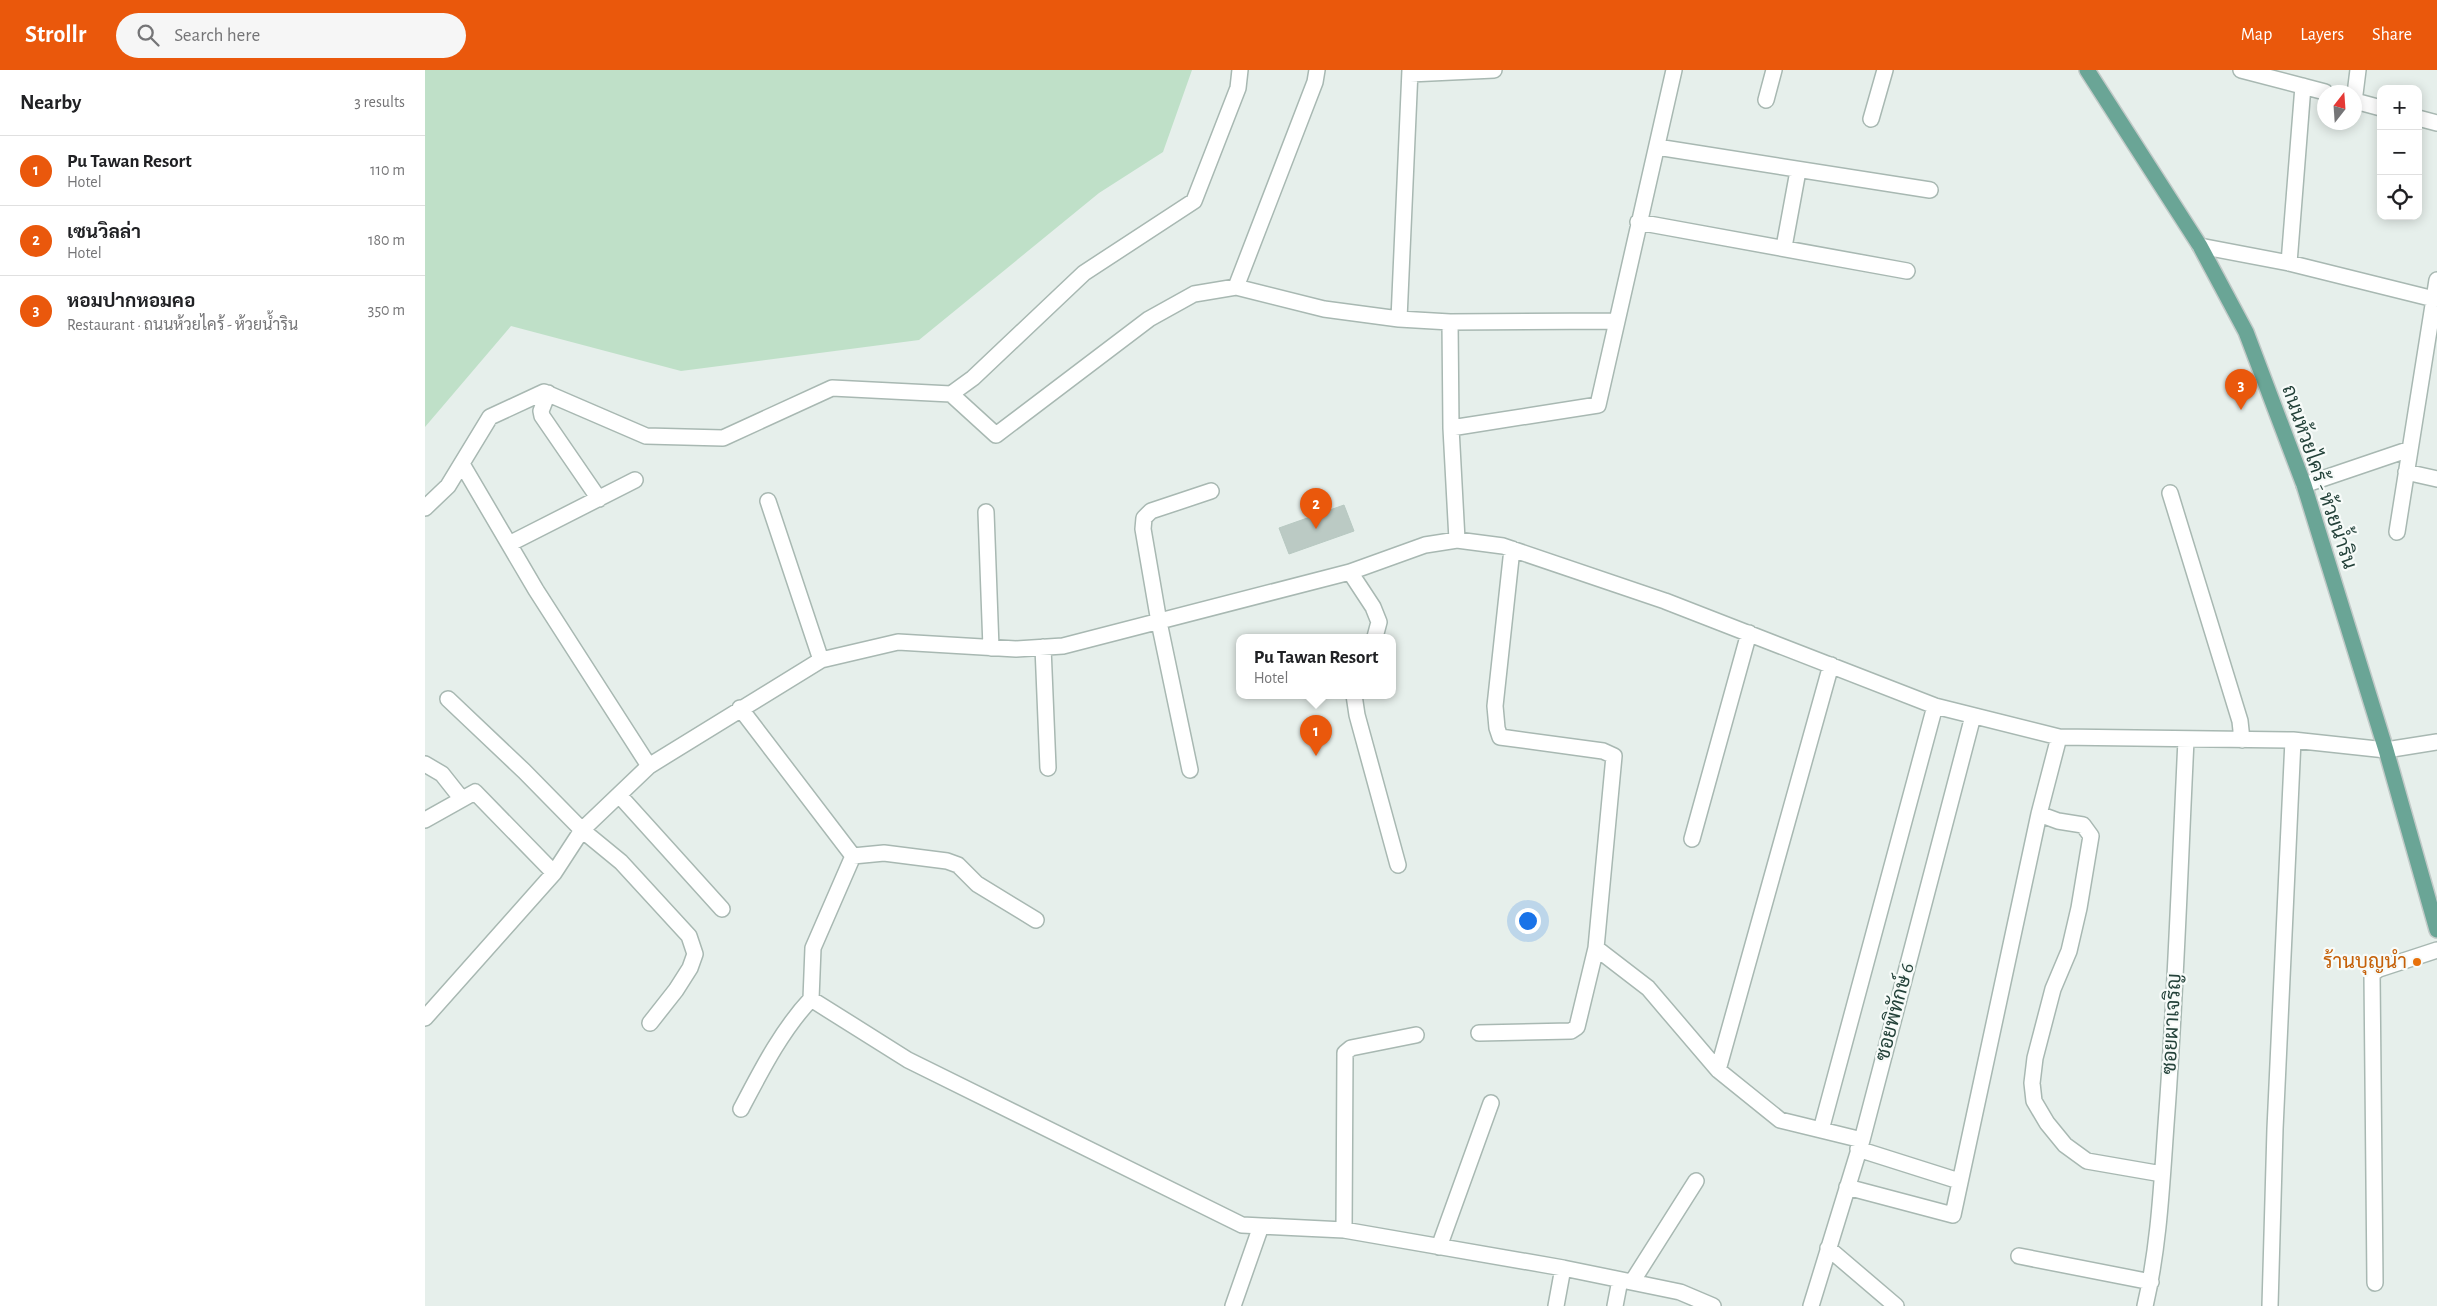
<!DOCTYPE html>
<html lang="en">
<head>
<meta charset="utf-8">
<style>
	:root { --surface:#fff; --page:#f6f6f6; --text:#202124; --muted:#757577; --line:#e0e0e0; --accent:#ea580c }
	body { margin:0; font-family:"Alegreya Sans",Sarabun,sans-serif; background:var(--page); color:var(--text) }
	.controls { position:absolute; right:15px; top:15px; display:grid; overflow:hidden; border-radius:10px; box-shadow:0 2px 12px #0003 }
	.controls button { width:45px; height:45px; display:grid; place-items:center; padding:0; border:0; border-bottom:1px solid var(--line); background:var(--surface); color:var(--text); font:25px sans-serif }
	.compass { position:absolute; left:1892px; top:15px; width:45px; height:45px; border-radius:50%; background:var(--surface); box-shadow:0 2px 12px #0003; rotate:17deg }
	.you { position:absolute; left:1102px; top:850px; width:18px; height:18px; margin:-12px; border:4px solid #fff; border-radius:50%; background:#1a73e8; box-shadow:0 0 0 8px #1a73e833 }
	.badge { display:grid; place-items:center; width:32px; height:32px; border-radius:50%; background:var(--accent); color:#fff; font-size:16px; font-weight:700 }
	.pin { position:absolute; translate:-50% -41px; filter:drop-shadow(0 1px 2px #0008) }
	.pin::after { content:''; position:absolute; top:26px; width:18px; height:15px; background:inherit; clip-path:polygon(0 0,100% 0,50% 100%) }
	.popup { position:absolute; left:811px; top:564px; width:160px; height:65px; box-sizing:border-box; display:grid; place-content:center; border-radius:10px; background:var(--surface); filter:drop-shadow(0 1px 4px #0005); font-size:16px; white-space:nowrap; color:var(--muted) }
	.popup b { font-size:19px; color:var(--text) }
	.popup::after { content:''; position:absolute; left:50%; top:100%; margin-left:-10px; border:10px solid transparent; border-top-color:var(--surface) }
	.list { margin:0; padding:0; list-style:none }
	h2 { display:flex; justify-content:space-between; align-items:center; height:65px; margin:0; padding:0 20px; font-size:21px }
	h2 small { font-size:16px; font-weight:400; color:var(--muted) }
	.list li { display:grid; grid-template-columns:32px 1fr auto; gap:15px; align-items:center; box-sizing:border-box; height:70px; padding:0 20px; border-top:1px solid var(--line) }
	.list b { display:block; font-size:19px; white-space:nowrap }
	.list p { margin:0; font-size:16px; white-space:nowrap; color:var(--muted) }
	.list em { font-size:16px; font-style:normal; color:var(--muted) }
	.icon { flex:none; width:28px; height:28px; fill:none; stroke:currentColor; stroke-width:2; stroke-linecap:round; stroke-linejoin:round }
	.map { position:relative; flex:none; width:2012px; height:1236px; overflow:hidden }
	header { display:flex; align-items:center; gap:30px; box-sizing:border-box; height:70px; padding:0 25px; background:var(--accent); color:#fff }
	header strong { font-size:24px }
	nav { display:flex; gap:28px; margin-inline-start:auto; font-size:18px }
	.search { width:350px; height:45px; background:var(--page); display:flex; align-items:center; gap:12px; box-sizing:border-box; padding:0 18px; border-radius:28px; color:var(--muted); font-size:19px }
	main { display:flex }
	aside { flex:1; background:var(--surface) }
	.map>svg:first-child { display:block }
</style>
</head>
<body>
<header>
<strong>Strollr</strong>
<div class="search"><svg class="icon" aria-label="search" viewBox="0 0 24 24"><circle cx="10" cy="10" r="6"/><path d="M15 15l6 6"/></svg>Search here</div>
<nav><a>Map</a><a>Layers</a><a>Share</a></nav>
</header>
<main>
<aside>
<h2>Nearby<small>3 results</small></h2>
<ul class="list">
<li><span class="badge">1</span><div><b>Pu Tawan Resort</b><p>Hotel</p></div><em>110 m</em></li>
<li><span class="badge">2</span><div><b>เซนวิลล่า</b><p>Hotel</p></div><em>180 m</em></li>
<li><span class="badge">3</span><div><b>หอมปากหอมคอ</b><p>Restaurant · ถนนห้วยไคร้ - ห้วยน้ำริน</p></div><em>350 m</em></li>
</ul>
</aside>
<div class="map">
<svg width="2012" height="1236" viewBox="0 0 2012 1236">
	<rect width="100%" height="100%" fill="#e6efeb"/>
	<path fill="#bfe0c8" d="M 0,0 L 767,0 L 738,82 L 674,123 L 494,270 L 256,301 L 86,256 L 0,357 Z"/>
	<path fill="#bbcac4" stroke="#b8c9c2" d="M 919,435 L 929,461 L 864,484 L 854,458 Z"/>
	<g fill="none" stroke-linecap="round" stroke-linejoin="round">
		<g stroke="#a8b8b2" stroke-width="18">
			<path id="minor" d="M 1816,0 L 1900,22
				M 985,4 L 1069,0
				M 1930,24 L 1933,0
				M 1341,30 L 1349,0
				M 1930,31 L 1956,38
				M 1993,48 L 2012,53
				M 1446,49 L 1460,0
				M 1232,77 L 1505,120
				M 1213,152 L 1482,201
				M 1775,176 L 1864,193 L 2009,229 L 2012,210
				M 1359,177 L 1373,101
				M 1864,193 L 1878,16
				M 811,217 L 890,12 L 892,0
				M 974,249 L 985,0
				M 1025,252 L 1026,358 L 1032,470
				M 123,323 L 116,341 L 117,346 L 174,429
				M 526,324 L 571,365 L 724,249 L 769,224 L 811,217 L 899,239 L 974,249 L 1025,252 L 1191,251
				M 1026,358 L 1173,335 L 1249,0
				M 37,394 L 111,520 L 224,696
				M 1981,402 L 2012,409
				M 1879,415 L 1985,379
				M 1745,423 L 1815,651 L 1817,670
				M 343,431 L 396,590
				M 0,438 L 23,416 L 65,347 L 119,322 L 221,366 L 298,368 L 407,318 L 526,324 L 548,308 L 659,203 L 769,131 L 813,18 L 815,0
				M 561,442 L 566,578
				M 1972,462 L 2009,229
				M 84,474 L 210,410
				M 1087,479 L 1070,636 L 1072,658 L 1075,667 L 1178,681 L 1189,686 L 1171,878 L 1223,918 L 1293,1000 L 1355,1050 L 1437,1070
				M 925,502 L 948,537 L 954,552 L 950,567
				M 618,577 L 623,698
				M 929,625 L 932,645 L 973,795
				M 23,629 L 99,701 L 157,760 L 196,792 L 264,866 L 270,884 L 265,898 L 251,920 L 225,953
				M 315,638 L 428,786 L 388,878 L 386,929 L 483,990 L 817,1155 L 919,1160 L 1138,1198 L 1255,1222 L 1288,1236
				M 0,694 L 17,704 L 36,728
				M 765,700 L 734,552 L 718,459 L 719,448 L 726,441 L 786,421
				M 194,725 L 297,839
				M 1614,744 L 1633,751 L 1658,755 L 1666,766 L 1654,838 L 1644,881 L 1628,919 L 1610,988 L 1607,1013 L 1609,1031 L 1622,1053 L 1640,1075 L 1662,1091 L 1737,1104
				M 0,750 L 50,722 L 129,803
				M 1267,769 L 1324,563
				M 428,786 L 459,783 L 522,791 L 533,795 L 552,814 L 611,850
				M 0,948 L 129,803 L 157,760 L 224,696 L 396,590 L 473,572 L 591,579 L 638,576 L 925,502 L 1000,475 L 1032,470 L 1078,476 L 1240,531 L 1510,636 L 1634,667 L 1868,670 L 1961,680 L 2012,672
				M 1054,963 L 1146,961 L 1152,957 L 1171,878
				M 1293,1000 L 1406,595
				M 316,1039 C 336,1001 356,961 386,929
				M 1396,1060 L 1510,636
				M 1433,1079 L 1534,1111
				M 1422,1117 L 1528,1145 L 1614,744 L 1634,667
				M 919,1160 L 920,983 L 926,978 L 991,965
				M 1014,1177 L 1066,1033
				M 1403,1178 L 1471,1236
				M 1594,1186 L 1726,1212
				M 1207,1212 L 1271,1111
				M 1950,1213 L 1947,904 L 1954,899 L 2012,880
				M 808,1236 L 836,1156
				M 1131,1236 L 1138,1198
				M 1190,1236 L 1195,1210
				M 1386,1236 L 1437,1070 L 1548,646
				M 1720,1236 C 1735,1172 1737,1106 1742,1041 C 1751,917 1755,794 1761,670
				M 1845,1236 L 1850,1059 L 1868,670"/>
		</g>
		<g stroke="#c2cac8" stroke-width="18">
			<path id="major" d="M 1662,0 L 1775,176 L 1821,262 L 1879,415 L 1961,680 L 2012,860"/>
		</g>
		<use href="#minor" stroke="#fff" stroke-width="15"/>
		<use href="#major" stroke="#6aa596" stroke-width="15"/>
	</g>
	<circle fill="#e8710a" stroke="#f7fbf9" stroke-width="2" cx="1992" cy="892" r="5"/>
	<g text-anchor="middle" dominant-baseline="central" stroke-width="4.5" stroke-linejoin="round" paint-order="stroke">
		<g font-size="20" fill="#24423a" stroke="#f7fbf9">
			<text transform="translate(1894 407) rotate(71)">ถนนห้วยไคร้ - ห้วยน้ำริน</text>
			<text transform="translate(1470 942) rotate(-75)">ซอยพิทักษ์ 6</text>
			<text transform="translate(1747 954) rotate(-87)">ซอยผาเจริญ</text>
		</g>
		<g font-size="20" fill="#c56008" stroke="#f7fbf9" text-anchor="end">
			<text x="1982" y="892">ร้านบุญนำ</text>
		</g>
	</g>
</svg>
<div class="controls">
<button>+</button>
<button>−</button>
<button><svg class="icon" aria-label="locate" viewBox="0 0 24 24"><circle cx="12" cy="12" r="6"/><path d="M12 2v4M12 18v4M2 12h4M18 12h4"/></svg></button>
</div>
<svg class="compass" viewBox="-18 -18 36 36"><path d="M0-13l5 13h-10z" fill="#e53935"/><path d="M0 13l5-13h-10z" fill="#757577"/></svg>
<div class="you"></div>
<div class="pin badge" style="left:891px;top:686px">1</div>
<div class="popup"><b>Pu Tawan Resort</b>Hotel</div>
<div class="pin badge" style="left:891px;top:459px">2</div>
<div class="pin badge" style="left:1816px;top:340px">3</div>
</div>
</main>
</body>
</html>
